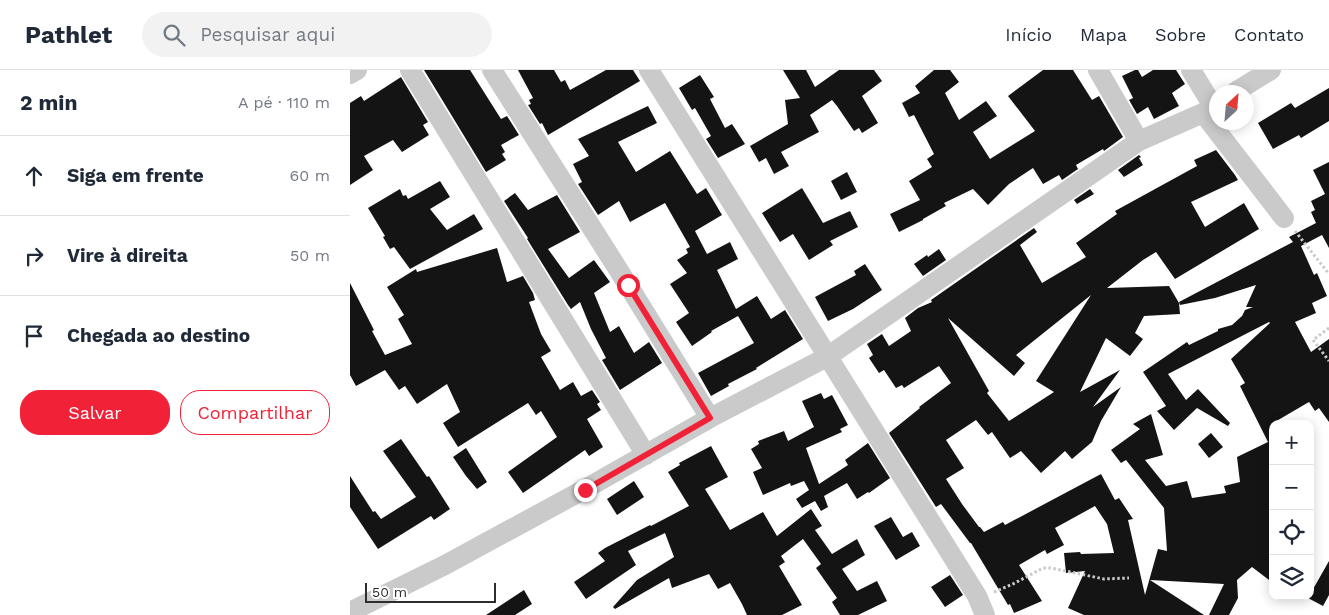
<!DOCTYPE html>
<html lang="pt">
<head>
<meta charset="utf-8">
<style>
	:root { --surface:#fff; --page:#f2f2f3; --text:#1f2937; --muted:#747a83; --line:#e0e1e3; --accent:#f12238 }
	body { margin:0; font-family:"Work Sans",sans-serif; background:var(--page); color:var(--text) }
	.controls { position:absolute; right:15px; bottom:15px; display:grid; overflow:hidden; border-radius:10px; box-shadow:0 2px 12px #0003 }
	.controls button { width:45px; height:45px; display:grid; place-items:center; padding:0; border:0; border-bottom:1px solid var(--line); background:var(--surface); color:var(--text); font:25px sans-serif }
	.compass { position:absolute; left:859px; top:15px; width:45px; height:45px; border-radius:50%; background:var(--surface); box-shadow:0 2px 12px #0003; rotate:26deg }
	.scale { position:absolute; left:15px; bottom:12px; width:131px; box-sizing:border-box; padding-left:5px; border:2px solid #2d2d2d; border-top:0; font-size:14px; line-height:18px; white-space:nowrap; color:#2d2d2d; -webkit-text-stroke:4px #fff; paint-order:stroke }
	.stop { position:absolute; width:15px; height:15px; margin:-11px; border:4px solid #f12238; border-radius:50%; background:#fff }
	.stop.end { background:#f12238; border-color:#fff; box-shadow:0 1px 5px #0008 }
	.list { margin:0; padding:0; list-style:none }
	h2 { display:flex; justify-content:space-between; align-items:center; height:65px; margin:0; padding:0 20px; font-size:21px }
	h2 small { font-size:16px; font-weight:400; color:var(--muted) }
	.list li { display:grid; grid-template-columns:32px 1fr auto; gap:15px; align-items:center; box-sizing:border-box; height:80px; padding:0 20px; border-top:1px solid var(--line) }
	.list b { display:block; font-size:19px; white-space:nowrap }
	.list em { font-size:16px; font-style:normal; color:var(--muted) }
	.actions { display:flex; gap:10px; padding:15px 20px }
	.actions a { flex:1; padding:11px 0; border:1px solid var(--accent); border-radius:20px; text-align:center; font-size:18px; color:var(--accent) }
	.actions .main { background:var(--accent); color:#fff }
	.icon { flex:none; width:28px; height:28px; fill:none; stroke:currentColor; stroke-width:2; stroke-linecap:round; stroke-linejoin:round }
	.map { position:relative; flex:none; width:979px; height:545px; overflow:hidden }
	header { display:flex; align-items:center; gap:30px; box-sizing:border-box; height:70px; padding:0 25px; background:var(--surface); border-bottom:1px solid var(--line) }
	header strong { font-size:24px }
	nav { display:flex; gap:28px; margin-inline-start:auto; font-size:18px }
	.search { width:350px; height:45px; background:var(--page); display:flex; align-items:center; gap:12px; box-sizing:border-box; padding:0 18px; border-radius:28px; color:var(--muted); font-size:19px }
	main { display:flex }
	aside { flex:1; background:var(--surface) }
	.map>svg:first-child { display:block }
</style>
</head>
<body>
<header>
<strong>Pathlet</strong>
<div class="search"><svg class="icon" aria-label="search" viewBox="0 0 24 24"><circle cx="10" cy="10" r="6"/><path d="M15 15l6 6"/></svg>Pesquisar aqui</div>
<nav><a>Início</a><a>Mapa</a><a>Sobre</a><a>Contato</a></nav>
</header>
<main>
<aside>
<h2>2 min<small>A pé · 110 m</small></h2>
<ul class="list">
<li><svg class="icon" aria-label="ahead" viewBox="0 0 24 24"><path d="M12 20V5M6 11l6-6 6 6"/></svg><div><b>Siga em frente</b></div><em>60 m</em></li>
<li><svg class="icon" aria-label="right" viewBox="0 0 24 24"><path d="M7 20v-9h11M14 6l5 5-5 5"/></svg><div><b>Vire à direita</b></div><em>50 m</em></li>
<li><svg class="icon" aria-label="arrive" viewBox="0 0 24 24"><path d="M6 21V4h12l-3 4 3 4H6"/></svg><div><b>Chegada ao destino</b></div></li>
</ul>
<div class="actions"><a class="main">Salvar</a><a>Compartilhar</a></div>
</aside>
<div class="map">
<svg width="979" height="545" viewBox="0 0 979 545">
	<rect width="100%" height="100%" fill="#fff"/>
	<path fill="#141414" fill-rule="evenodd" d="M 74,0 L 120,0 L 151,49 L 157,46 L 169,65 L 151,75 L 155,82 L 152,84 L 156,90 L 136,102 Z
		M 168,0 L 204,0 L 211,12 L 215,10 L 220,20 L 256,0 L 283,0 L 290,11 L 198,65 L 192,53 L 190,54 L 178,35 L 181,34 L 179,30 L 183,28 Z
		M 433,0 L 456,0 L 465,17 L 489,0 L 524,0 L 532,11 L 512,26 L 528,53 L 512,63 L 509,58 L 504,61 L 487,36 L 482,30 L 460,45 L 469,62 L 431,82 L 439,96 L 424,104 L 416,88 L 409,92 L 400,76 L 438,54 L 435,30 L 450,28 Z
		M 584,0 L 600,0 L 609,12 L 595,23 L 609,50 L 636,31 L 647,46 L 623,62 L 640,89 L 685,61 L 658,26 L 693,0 L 723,0 L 742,30 L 749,26 L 773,67 L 754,81 L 753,79 L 726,95 L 728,99 L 712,110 L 709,105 L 693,114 L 683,98 L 659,114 L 638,135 L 623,119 L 594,133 L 596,136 L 573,149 L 573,150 L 549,162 L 540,144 L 570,130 L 559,111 L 582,97 L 577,89 L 584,84 L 564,45 L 559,47 L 552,33 L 570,23 L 565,16 Z
		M 785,0 L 788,0 L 792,7 L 803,0 L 826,0 L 835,14 L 822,23 L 829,36 L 804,49 L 798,37 L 787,44 L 779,30 L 783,28 L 772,6 Z
		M 350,5 L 364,27 L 360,29 L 375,58 L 382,54 L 395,74 L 368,88 L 356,69 L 361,66 L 345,38 L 342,40 L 329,18 Z
		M 51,7 L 78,52 L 73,55 L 79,65 L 52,82 L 43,70 L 14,86 L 23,100 L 0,115 L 0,33 L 11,26 L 14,31 Z
		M 979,18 L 979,51 L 951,68 L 949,65 L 923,79 L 908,53 L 941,33 L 945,38 Z
		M 298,36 L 307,53 L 268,72 L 286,102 L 320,81 L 347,124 L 356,118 L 372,145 L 345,161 L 357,184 L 380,172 L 388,189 L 367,200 L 386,239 L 407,226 L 421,249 L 435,240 L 453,269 L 406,298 L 407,299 L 378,314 L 379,316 L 361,326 L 348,303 L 404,273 L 388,246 L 361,261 L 362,262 L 342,276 L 326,252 L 339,243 L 320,214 L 337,203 L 327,190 L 338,183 L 336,179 L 340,177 L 315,133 L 280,152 L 269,131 L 248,145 L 228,114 L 232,112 L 223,94 L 239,86 L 228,69 Z
		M 866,80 L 885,105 L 888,110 L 841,132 L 855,157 L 894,133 L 909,159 L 825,209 L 806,182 L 793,190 L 757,218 L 819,216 L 829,233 L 830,244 L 794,246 L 785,263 L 793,269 L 780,286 L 756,268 L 730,322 L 770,300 L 743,337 L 771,317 L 751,351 L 742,372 L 722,389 L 715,381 L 691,403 L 671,381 L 660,388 L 642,362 L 638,365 L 626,350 L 596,370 L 614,398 L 596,409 L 612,434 L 629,457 L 630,457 L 634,462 L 653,452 L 655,455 L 751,404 L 765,430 L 769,428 L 783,449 L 778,450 L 795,525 L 808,479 L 817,481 L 814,438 L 776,390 L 771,393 L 761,380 L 790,359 L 783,354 L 801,344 L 813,385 L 795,390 L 816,416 L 837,411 L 842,428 L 876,423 L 874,416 L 890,412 L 887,387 L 918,372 L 890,316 L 895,313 L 881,289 L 920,253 L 919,252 L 818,304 L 836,330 L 848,319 L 880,353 L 878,356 L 847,338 L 824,360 L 807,341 L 816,336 L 793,302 L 837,272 L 839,275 L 868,261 L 868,259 L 882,255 L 892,246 L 895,240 L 903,237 L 896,237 L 906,215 L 865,228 L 830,235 L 829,232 L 943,172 L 939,167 L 966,153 L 961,142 L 965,140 L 961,131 L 975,124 L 963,100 L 979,92 L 979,178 L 972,165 L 951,176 L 964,205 L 967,203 L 977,226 L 962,233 L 966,243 L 945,252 L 961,282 L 979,269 L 979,352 L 969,338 L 965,341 L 959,332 L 923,353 L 923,513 L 902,497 L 887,510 L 888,528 L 879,545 L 859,545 L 874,514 L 800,510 L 854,545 L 734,545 L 718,538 L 735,501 L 716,503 L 714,483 L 730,482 L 731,484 L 764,483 L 757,454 L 745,436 L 705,458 L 714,475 L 697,484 L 695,480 L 669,495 L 692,531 L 664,543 L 660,534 L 658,535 L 621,473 L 620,473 L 591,434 L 586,437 L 539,363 L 570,338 L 569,337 L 601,313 L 589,296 L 554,318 L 552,315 L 546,318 L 534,300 L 529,303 L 519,288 L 523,285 L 517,274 L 532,264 L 539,276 L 561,261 L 555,248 L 568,238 L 582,232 L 581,230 L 684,158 L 687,162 L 670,175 L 692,213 L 736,187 L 726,173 L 767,144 L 765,141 L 847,96 L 844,90 ZM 741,225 L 686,311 L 704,322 L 659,351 L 637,323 L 639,321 L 598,248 L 664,306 L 675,293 L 666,285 Z
		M 789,85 L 791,87 L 789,88 L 793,95 L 774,107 L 768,100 Z
		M 497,102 L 507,122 L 491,130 L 481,111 Z
		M 90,111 L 100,127 L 80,139 L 97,160 L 124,144 L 133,159 L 60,199 L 44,177 L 40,179 L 33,167 L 35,166 L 18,138 L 50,119 L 53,126 L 56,125 L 58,129 Z
		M 452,118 L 473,153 L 500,141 L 508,157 L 480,171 L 483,175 L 459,190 L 443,164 L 430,172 L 412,143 Z
		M 740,119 L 744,124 L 727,134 L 724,130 Z
		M 165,123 L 178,140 L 207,125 L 230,162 L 198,179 L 219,208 L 244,190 L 260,212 L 244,223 L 260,262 L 269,256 L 284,283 L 299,272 L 312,293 L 270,320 L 252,290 L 256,288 L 241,259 L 230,232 L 221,239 L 218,235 L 177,169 L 178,168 L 154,131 Z
		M 147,178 L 157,212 L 173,206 L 183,223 L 185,230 L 179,232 L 191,264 L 201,281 L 191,287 L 210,320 L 223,312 L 231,326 L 242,320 L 250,332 L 247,334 L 251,340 L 237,349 L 253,377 L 239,386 L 235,380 L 173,423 L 158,402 L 207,367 L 191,341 L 186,345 L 178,333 L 108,377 L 93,353 L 110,342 L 97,314 L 67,334 L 55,316 L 49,320 L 35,300 L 6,316 L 0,305 L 0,213 L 24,260 L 22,261 L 35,285 L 62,274 L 48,249 L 54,245 L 37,217 L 66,199 L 67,202 Z
		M 589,179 L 596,190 L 573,206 L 564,194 L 577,185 L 578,187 Z
		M 515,194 L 532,220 L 503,239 L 478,251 L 465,227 L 506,205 L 504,201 Z
		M 471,323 L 474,329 L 482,325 L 498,355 L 490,359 L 492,362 L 456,378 L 469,414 L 498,395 L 495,390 L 518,373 L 540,408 L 519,423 L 518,422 L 507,429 L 497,413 L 474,426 L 478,437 L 471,441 L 465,431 L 452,438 L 446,429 L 459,420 L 454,411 L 441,416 L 440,413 L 413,425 L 403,402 L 412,398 L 401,379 L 409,374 L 408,371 L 434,361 L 438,371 L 464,357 L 452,331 Z
		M 861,363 L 873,377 L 859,388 L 848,374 Z
		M 51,369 L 77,407 L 79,406 L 100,439 L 84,450 L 81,446 L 28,479 L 0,437 L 0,406 L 23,442 L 25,441 L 31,449 L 66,427 L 33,381 Z
		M 361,376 L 378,407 L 355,419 L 380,460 L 413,442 L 427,466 L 461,439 L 472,456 L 465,460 L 482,484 L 507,469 L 515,485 L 492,499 L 507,521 L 527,511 L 537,531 L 508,545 L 490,545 L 482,532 L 487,528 L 466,498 L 471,494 L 453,469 L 431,486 L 435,492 L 429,496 L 452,535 L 432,545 L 397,545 L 392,534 L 380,513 L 368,519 L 359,504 L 322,518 L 319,508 L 265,539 L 263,537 L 287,510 L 324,487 L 315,463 L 278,481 L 286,495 L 236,529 L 224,512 L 255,491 L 248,483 L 255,478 L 300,455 L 301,456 L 339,436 L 318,402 L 330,395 L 329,393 Z
		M 116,378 L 137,412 L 127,419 L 116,406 L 103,387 Z
		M 284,411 L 294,427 L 267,445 L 257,429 Z
		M 541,447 L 553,467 L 562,462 L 570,476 L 546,490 L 524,456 Z
		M 979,491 L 979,525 L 973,536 L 958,528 Z
		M 600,505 L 613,525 L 595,537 L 581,517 Z
		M 174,520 L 182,534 L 165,545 L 136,545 Z"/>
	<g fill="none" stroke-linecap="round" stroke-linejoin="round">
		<path stroke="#cacaca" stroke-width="3" stroke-dasharray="2.5 2.5" stroke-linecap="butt" d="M 945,161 L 979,204
			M 979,258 L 963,270 L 979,291
			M 644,522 L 663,514 L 693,498 L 701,498 L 754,509 L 779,508"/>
		<path stroke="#cacaca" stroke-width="20" d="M 60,0 L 296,385
			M 142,0 L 278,215 L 360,348
			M 299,0 L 627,526 L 635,545
			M 748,0 L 789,71
			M 841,0 L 863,36
			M 0,4 L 7,0
			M 885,22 L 921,0
			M 853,43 L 934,148
			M 0,542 L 95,495 L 235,419 L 360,348 L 477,287 L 789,71 L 853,43 L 866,34"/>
	</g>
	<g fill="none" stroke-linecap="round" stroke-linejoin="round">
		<path stroke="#f12238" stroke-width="6" d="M 235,420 L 360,348 L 278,215"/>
	</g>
</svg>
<div class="controls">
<button>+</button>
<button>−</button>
<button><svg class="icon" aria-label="locate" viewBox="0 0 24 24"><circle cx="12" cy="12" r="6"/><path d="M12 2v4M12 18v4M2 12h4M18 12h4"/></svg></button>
<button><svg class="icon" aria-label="layers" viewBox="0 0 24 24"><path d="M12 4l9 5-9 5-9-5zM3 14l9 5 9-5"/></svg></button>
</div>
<svg class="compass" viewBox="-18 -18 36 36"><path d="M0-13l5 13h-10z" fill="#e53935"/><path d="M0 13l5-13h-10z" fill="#747a83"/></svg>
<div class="scale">50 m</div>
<div class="stop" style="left:278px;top:215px"></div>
<div class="stop end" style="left:235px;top:420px"></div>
</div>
</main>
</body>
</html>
